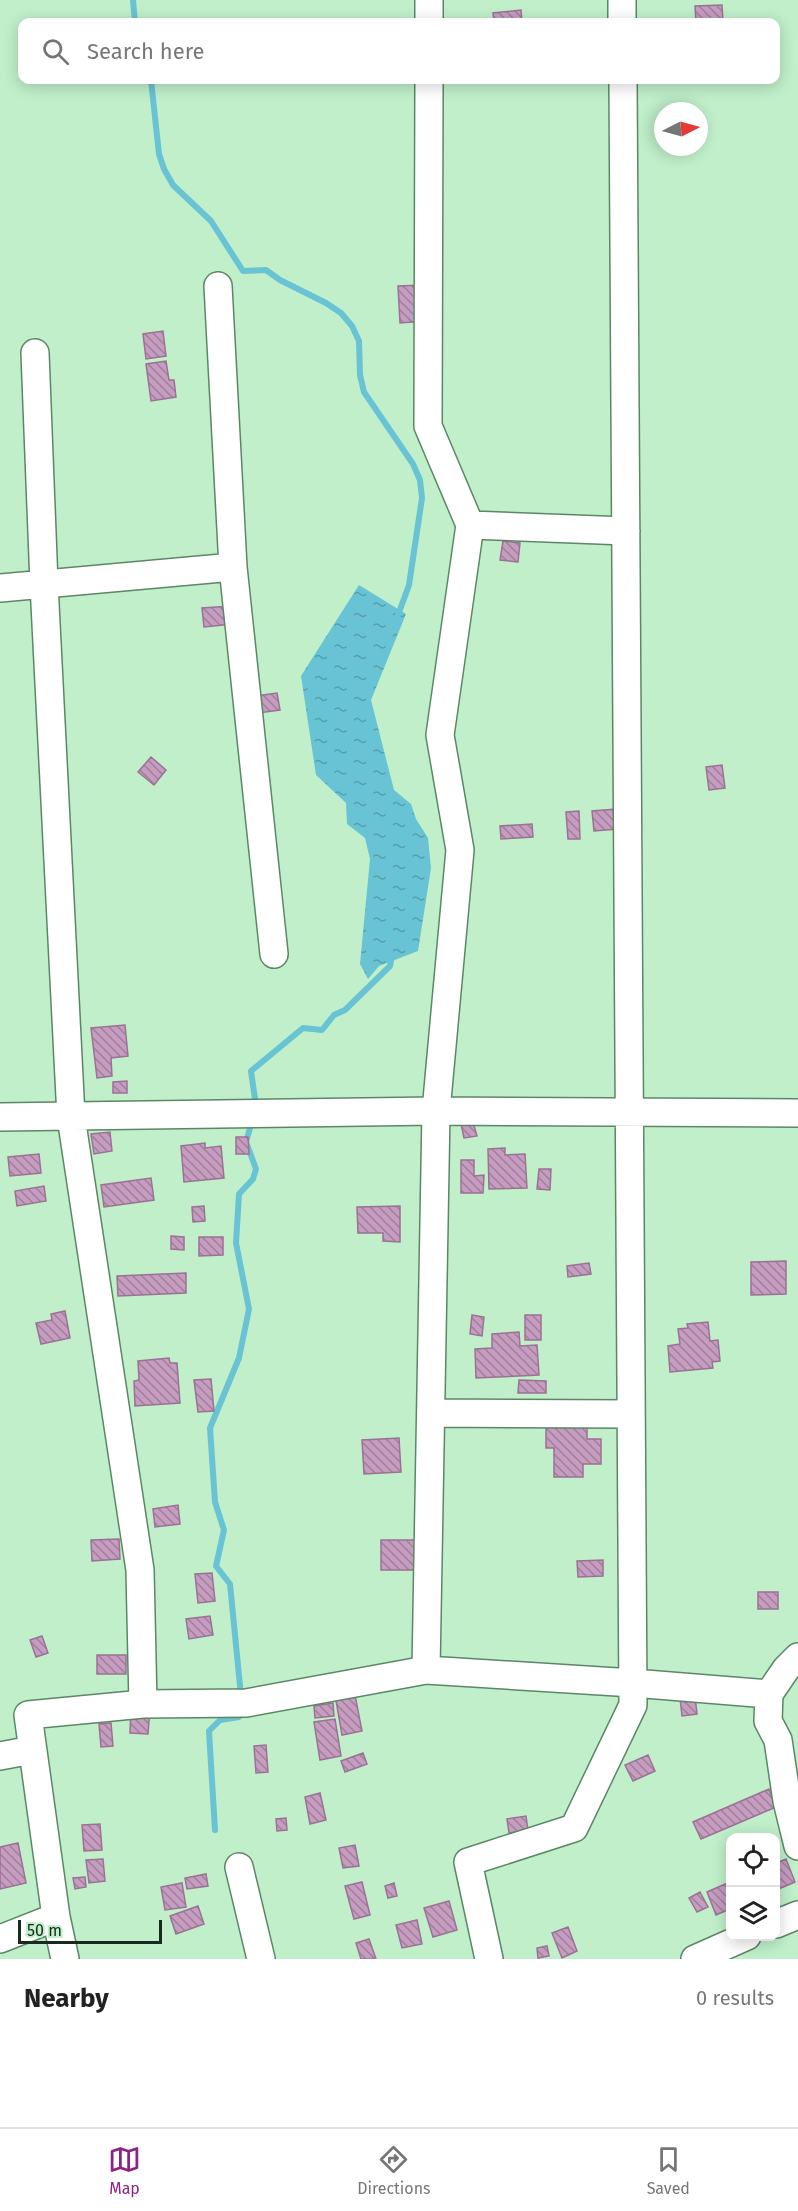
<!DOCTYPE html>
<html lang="en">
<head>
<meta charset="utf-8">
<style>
	:root { --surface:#fff; --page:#f6f6f6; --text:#222; --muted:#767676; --line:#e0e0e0; --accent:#8d2185 }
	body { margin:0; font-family:"Fira Sans",sans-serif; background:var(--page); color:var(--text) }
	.controls { position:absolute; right:18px; bottom:18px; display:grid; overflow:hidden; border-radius:12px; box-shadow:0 3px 15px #0003 }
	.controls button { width:54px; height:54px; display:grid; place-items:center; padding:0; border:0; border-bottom:2px solid var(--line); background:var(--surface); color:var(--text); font:30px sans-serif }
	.compass { position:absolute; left:654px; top:102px; width:54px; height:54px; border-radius:50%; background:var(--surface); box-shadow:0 3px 15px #0003; rotate:84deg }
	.scale { position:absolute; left:18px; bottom:15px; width:144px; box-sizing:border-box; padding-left:6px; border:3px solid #182a1d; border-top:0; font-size:16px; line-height:21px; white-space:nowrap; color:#182a1d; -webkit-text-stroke:4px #c0efca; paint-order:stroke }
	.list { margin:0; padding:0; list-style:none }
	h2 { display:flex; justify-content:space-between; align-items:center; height:78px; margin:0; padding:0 24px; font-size:26px }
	h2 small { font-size:20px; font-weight:400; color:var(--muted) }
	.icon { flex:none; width:33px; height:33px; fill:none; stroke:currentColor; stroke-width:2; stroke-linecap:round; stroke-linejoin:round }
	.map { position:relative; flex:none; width:798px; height:1959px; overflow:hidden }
	.search { position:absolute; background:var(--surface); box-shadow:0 3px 15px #0003; left:18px; right:18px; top:18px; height:66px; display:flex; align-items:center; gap:15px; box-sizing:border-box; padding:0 21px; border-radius:12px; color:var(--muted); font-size:22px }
	.sheet { height:168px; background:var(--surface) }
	nav { display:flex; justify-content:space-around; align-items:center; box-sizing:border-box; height:84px; border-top:2px solid var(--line); background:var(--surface); font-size:16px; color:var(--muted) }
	nav a { display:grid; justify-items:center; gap:3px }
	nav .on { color:var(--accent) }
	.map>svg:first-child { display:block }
</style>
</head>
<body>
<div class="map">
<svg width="798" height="1959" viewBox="0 0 798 1959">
	<defs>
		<pattern id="water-ripples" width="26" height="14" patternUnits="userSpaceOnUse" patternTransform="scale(1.5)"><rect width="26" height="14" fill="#68c3d4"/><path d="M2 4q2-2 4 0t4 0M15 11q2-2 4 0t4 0" fill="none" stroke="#559fab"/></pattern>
		<pattern id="building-back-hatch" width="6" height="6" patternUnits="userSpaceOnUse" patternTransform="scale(1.5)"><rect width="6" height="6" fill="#c69cc0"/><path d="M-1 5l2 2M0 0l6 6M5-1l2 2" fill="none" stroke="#a07f9b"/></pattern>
	</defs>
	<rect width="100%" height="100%" fill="#c0efca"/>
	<path fill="url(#water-ripples)" d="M 359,585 L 406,614 L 371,700 L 394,790 L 411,804 L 416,819 L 428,838 L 431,868 L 418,951 L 379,966 L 368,979 L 360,964 L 370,859 L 365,838 L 347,824 L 346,803 L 316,775 L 301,676 Z"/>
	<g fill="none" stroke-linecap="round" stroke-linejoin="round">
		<path stroke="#68c3d4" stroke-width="6" d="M 133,0 L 135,22
			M 151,80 L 159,154 L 164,169 L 173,185 L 211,221 L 243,271 L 266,270 L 280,280 L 326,303 L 341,313 L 352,326 L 359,341 L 360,375 L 364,392 L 413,464 L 420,480 L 422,498 L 409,585 L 397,618
			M 256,1106 L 251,1071 L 303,1028 L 322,1030 L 334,1015 L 345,1010 L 390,966 L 392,955
			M 241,1696 L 230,1584 L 216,1566 L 224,1530 L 215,1502 L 210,1428 L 239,1358 L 249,1309 L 236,1243 L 239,1194 L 253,1179 L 256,1169 L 246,1142 L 252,1121
			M 215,1830 L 209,1731 L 220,1720 L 239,1717 L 243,1712"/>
	</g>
	<path fill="url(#building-back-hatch)" stroke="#9a7294" stroke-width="1.5" d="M 722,5 L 723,22 L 696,22 L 695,6 Z
		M 521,10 L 522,22 L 494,22 L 493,13 Z
		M 424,285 L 426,321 L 400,323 L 398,286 Z
		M 163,331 L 166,356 L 146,359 L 143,334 Z
		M 166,361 L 169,380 L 174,380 L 176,397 L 151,401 L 146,364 Z
		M 503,541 L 520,543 L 518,562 L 500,560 Z
		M 231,606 L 233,624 L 204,627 L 202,608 Z
		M 277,693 L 280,710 L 258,713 L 256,696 Z
		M 151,757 L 166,770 L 154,785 L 138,772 Z
		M 722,765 L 725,788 L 709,790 L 706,767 Z
		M 616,809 L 618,829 L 594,831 L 592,811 Z
		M 579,811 L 580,839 L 568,839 L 566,812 Z
		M 532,824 L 533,837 L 501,839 L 500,826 Z
		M 125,1025 L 128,1056 L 111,1058 L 112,1076 L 97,1078 L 91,1028 Z
		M 127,1081 L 127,1093 L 113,1093 L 113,1082 Z
		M 473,1122 L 477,1136 L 464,1138 L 461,1124 Z
		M 110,1132 L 112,1151 L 94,1154 L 91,1134 Z
		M 236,1137 L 248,1137 L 249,1154 L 236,1154 Z
		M 205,1143 L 205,1148 L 221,1146 L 224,1178 L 184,1182 L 181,1146 Z
		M 505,1148 L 505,1155 L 525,1154 L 527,1188 L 489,1189 L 488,1149 Z
		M 39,1154 L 41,1173 L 10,1176 L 8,1157 Z
		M 461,1160 L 474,1160 L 474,1176 L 484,1175 L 483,1193 L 461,1193 Z
		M 539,1169 L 551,1169 L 550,1190 L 537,1189 Z
		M 151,1178 L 154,1200 L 104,1207 L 101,1185 Z
		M 44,1186 L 46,1201 L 17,1206 L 15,1191 Z
		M 204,1206 L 205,1221 L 193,1222 L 192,1207 Z
		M 400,1206 L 400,1242 L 383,1241 L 383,1233 L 358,1233 L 357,1207 Z
		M 171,1236 L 184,1237 L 184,1250 L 171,1249 Z
		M 199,1237 L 223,1237 L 223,1255 L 199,1256 Z
		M 786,1261 L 786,1294 L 751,1295 L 751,1262 Z
		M 589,1263 L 591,1274 L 568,1277 L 567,1266 Z
		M 186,1273 L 186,1293 L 118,1296 L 117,1276 Z
		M 65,1311 L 70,1338 L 41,1344 L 36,1323 L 52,1320 L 51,1314 Z
		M 472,1315 L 484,1317 L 482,1336 L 470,1334 Z
		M 525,1315 L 541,1315 L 541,1340 L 525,1340 Z
		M 708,1322 L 710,1341 L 718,1340 L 720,1361 L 712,1362 L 713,1368 L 670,1372 L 668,1346 L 680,1344 L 678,1329 L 688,1328 L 687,1324 Z
		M 519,1332 L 520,1346 L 537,1345 L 539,1375 L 476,1378 L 475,1349 L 492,1348 L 492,1334 Z
		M 169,1358 L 170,1363 L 177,1363 L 180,1403 L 135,1406 L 134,1381 L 139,1380 L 138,1361 Z
		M 211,1379 L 214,1411 L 198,1412 L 194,1380 Z
		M 519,1380 L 546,1381 L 546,1393 L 518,1393 Z
		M 546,1419 L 587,1426 L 587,1439 L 601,1439 L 601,1464 L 583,1464 L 583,1477 L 554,1477 L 554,1448 L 546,1448 Z
		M 399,1438 L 401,1472 L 364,1474 L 362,1440 Z
		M 178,1505 L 180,1524 L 155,1527 L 153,1509 Z
		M 119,1539 L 120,1559 L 92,1561 L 91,1540 Z
		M 381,1540 L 417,1540 L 417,1570 L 381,1570 Z
		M 603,1560 L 603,1576 L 578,1577 L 577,1561 Z
		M 212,1573 L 215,1601 L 198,1603 L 195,1574 Z
		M 758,1592 L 778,1592 L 778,1609 L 758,1609 Z
		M 210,1616 L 213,1635 L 189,1639 L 186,1619 Z
		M 42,1636 L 48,1653 L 36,1657 L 30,1640 Z
		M 97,1655 L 126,1655 L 126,1674 L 97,1674 Z
		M 353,1685 L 362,1731 L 342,1735 L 334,1689 Z
		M 695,1696 L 697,1714 L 682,1716 L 680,1698 Z
		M 333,1703 L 334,1716 L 315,1718 L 314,1706 Z
		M 131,1707 L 150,1708 L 148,1734 L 130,1733 Z
		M 335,1719 L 341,1756 L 320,1760 L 314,1722 Z
		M 111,1723 L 113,1746 L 101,1747 L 99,1724 Z
		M 266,1745 L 268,1772 L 256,1773 L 254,1746 Z
		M 363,1753 L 367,1764 L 345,1772 L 341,1761 Z
		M 648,1755 L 655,1771 L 633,1781 L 625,1765 Z
		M 769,1789 L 776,1807 L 701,1839 L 693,1822 Z
		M 320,1793 L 326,1820 L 310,1824 L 305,1797 Z
		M 526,1816 L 528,1830 L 509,1833 L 507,1819 Z
		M 286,1818 L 287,1830 L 277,1831 L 276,1819 Z
		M 100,1824 L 102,1850 L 84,1851 L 82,1825 Z
		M 18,1843 L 26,1883 L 0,1889 L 0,1847 Z
		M 355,1845 L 359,1866 L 343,1868 L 339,1848 Z
		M 103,1859 L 105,1881 L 89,1883 L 86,1860 Z
		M 786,1859 L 795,1882 L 776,1890 L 776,1863 Z
		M 206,1874 L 208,1886 L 187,1889 L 185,1878 Z
		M 85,1877 L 86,1887 L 75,1889 L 73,1878 Z
		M 362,1882 L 370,1915 L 354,1919 L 345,1886 Z
		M 730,1882 L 730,1909 L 716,1915 L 707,1892 Z
		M 182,1883 L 186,1907 L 165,1910 L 161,1887 Z
		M 394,1883 L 397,1896 L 388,1898 L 385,1886 Z
		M 700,1892 L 708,1907 L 697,1912 L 689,1898 Z
		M 449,1901 L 457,1930 L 433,1937 L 424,1908 Z
		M 198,1906 L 204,1924 L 176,1934 L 170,1916 Z
		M 417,1920 L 422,1944 L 402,1948 L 396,1925 Z
		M 568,1927 L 577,1951 L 562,1958 L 552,1933 Z
		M 369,1939 L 376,1959 L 361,1959 L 356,1943 Z
		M 547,1946 L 549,1956 L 538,1958 L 537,1948 Z"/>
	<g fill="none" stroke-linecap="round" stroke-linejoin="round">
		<g stroke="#5b8766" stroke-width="30">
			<path id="minor" d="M 622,0 L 622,22
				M 429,22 L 429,0
				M 218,286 L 233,567 L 274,954
				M 35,353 L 44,584 L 71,1117 L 140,1570 L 143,1704
				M 470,525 L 626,531
				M 0,588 L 233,567
				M 0,1117 L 436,1111 L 798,1113
				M 431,1413 L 631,1414
				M 798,1657 L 786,1669 L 769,1694 L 768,1721 L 778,1740 L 787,1801 L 798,1846
				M 426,1670 L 436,1111 L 460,850 L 440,735 L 470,525 L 428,426 L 429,80
				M 0,1756 L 32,1750
				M 239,1867 L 261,1959
				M 776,1924 L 798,1915
				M 0,1939 L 56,1917
				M 65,1959 L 56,1917 L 28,1715 L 143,1704 L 246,1703 L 426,1670 L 633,1683 L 769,1694
				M 489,1959 L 468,1862 L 574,1828 L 633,1705 L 623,80
				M 695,1959 L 747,1936"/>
		</g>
		<use href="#minor" stroke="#fff" stroke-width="27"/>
	</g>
</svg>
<div class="controls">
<button><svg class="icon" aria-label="locate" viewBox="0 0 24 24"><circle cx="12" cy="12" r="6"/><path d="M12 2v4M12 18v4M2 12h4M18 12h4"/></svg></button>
<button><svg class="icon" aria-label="layers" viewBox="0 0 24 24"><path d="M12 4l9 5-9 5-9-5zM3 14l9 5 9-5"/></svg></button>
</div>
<svg class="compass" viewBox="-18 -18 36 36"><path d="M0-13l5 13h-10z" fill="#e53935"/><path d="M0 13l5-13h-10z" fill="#767676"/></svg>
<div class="scale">50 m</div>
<div class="search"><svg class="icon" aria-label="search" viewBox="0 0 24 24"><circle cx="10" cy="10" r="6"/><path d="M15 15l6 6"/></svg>Search here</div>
</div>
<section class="sheet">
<h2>Nearby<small>0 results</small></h2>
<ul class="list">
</ul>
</section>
<nav>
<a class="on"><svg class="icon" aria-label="map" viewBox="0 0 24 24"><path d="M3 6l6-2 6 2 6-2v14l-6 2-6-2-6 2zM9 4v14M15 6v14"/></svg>Map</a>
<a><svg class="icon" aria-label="directions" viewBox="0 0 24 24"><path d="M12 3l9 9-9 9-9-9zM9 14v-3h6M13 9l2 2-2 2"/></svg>Directions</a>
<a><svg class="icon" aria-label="saved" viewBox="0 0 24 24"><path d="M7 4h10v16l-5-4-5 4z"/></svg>Saved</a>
</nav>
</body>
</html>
